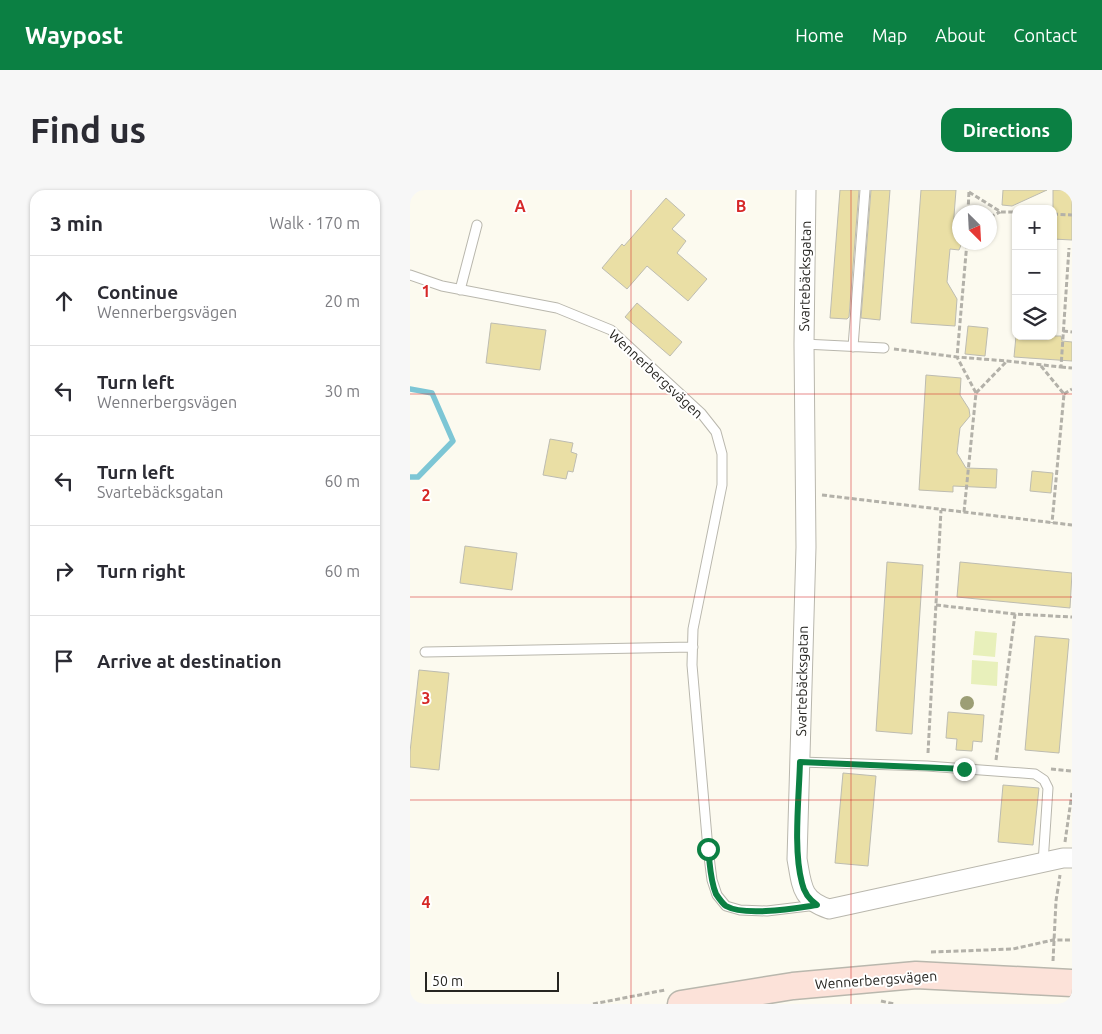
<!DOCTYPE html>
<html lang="en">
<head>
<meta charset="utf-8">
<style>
	:root { --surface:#fff; --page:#f7f7f7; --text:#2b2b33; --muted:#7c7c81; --line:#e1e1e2; --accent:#0b8043 }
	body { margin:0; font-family:Ubuntu,sans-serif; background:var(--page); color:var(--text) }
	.controls { position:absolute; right:15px; top:15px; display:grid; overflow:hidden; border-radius:10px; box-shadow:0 1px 4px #0004 }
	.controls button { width:45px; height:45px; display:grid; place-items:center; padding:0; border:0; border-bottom:1px solid var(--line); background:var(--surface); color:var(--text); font:25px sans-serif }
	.compass { position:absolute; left:542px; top:15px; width:45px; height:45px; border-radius:50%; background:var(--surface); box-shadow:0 1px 4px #0004; rotate:156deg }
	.scale { position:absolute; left:15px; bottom:12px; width:134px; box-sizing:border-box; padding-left:5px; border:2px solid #262521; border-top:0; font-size:14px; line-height:18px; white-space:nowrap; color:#262521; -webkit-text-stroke:4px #fff; paint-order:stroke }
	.stop { position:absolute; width:15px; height:15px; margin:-11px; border:4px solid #0b8043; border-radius:50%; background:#fff }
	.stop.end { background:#0b8043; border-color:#fff; box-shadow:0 1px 5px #0008 }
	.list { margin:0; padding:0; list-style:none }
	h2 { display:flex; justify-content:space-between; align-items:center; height:65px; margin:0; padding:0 20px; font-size:21px }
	h2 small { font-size:16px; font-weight:400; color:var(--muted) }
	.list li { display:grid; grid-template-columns:32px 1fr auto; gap:15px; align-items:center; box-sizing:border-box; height:90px; padding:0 20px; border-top:1px solid var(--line) }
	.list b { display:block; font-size:19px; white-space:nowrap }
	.list p { margin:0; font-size:16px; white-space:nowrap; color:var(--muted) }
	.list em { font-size:16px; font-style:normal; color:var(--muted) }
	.icon { flex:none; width:28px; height:28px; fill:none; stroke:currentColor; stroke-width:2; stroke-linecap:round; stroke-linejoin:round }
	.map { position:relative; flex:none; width:662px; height:814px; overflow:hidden; border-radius:15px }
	header { display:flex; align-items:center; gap:30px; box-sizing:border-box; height:70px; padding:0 25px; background:var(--accent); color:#fff }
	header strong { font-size:24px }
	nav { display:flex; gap:28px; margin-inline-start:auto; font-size:18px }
	.intro { display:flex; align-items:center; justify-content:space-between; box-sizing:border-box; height:120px; padding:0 30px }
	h1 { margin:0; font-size:35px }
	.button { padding:12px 22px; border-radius:15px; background:var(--accent); color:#fff; font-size:18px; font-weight:700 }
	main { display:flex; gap:30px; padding:0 30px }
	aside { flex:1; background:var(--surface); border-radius:15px; box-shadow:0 1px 4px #0004 }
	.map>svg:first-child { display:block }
</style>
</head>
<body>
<header>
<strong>Waypost</strong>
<nav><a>Home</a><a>Map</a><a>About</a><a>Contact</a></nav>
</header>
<div class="intro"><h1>Find us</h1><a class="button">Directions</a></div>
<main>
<aside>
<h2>3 min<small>Walk · 170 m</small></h2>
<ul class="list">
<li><svg class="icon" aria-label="ahead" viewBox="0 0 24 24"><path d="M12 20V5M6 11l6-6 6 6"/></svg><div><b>Continue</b><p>Wennerbergsvägen</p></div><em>20 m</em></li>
<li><svg class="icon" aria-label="left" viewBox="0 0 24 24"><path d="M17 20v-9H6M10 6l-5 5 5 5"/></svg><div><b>Turn left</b><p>Wennerbergsvägen</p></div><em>30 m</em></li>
<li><svg class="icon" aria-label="left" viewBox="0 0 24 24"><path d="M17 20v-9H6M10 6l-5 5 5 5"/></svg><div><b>Turn left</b><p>Svartebäcksgatan</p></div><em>60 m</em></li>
<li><svg class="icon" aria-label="right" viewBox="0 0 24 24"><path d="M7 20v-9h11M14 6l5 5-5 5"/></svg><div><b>Turn right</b></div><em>60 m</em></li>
<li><svg class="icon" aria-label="arrive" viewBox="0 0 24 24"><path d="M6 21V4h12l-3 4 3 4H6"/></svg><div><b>Arrive at destination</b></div></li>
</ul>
</aside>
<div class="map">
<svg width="662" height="814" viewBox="0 0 662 814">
	<rect width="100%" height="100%" fill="#fcfaef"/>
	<path fill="#e8f0bb" d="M 565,441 L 587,443 L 585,467 L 563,465 Z
		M 562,470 L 588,472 L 587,496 L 561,494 Z"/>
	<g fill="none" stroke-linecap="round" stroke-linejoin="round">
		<path stroke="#7dc6d5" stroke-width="5.5" d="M 0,199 L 22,203 L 43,251 L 8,287 L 0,287"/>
	</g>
	<path fill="#eadfa5" stroke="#bdbcb1" d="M 430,0 L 449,0 L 439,127 L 437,129 L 420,128 Z
		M 461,0 L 480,0 L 470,130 L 451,128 Z
		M 511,0 L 546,0 L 543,39 L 549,46 L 550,52 L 552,53 L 549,60 L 540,59 L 537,92 L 547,109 L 545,136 L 501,133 Z
		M 593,0 L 637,0 L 602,16 L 592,15 Z
		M 643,0 L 662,0 L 662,50 L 643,49 Z
		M 256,8 L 275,25 L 262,39 L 276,51 L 267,63 L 297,89 L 278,111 L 237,76 L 217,99 L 192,78 L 212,54 L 214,56 Z
		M 227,113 L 272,152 L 260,166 L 215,127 Z
		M 81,133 L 136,140 L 130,180 L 76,173 Z
		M 558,136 L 578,138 L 575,166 L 555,164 Z
		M 606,146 L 651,146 L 652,151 L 662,152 L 662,171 L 604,167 Z
		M 516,185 L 551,188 L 550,205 L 559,219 L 560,226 L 550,238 L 547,263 L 556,278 L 587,279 L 586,298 L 543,296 L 543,302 L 509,300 Z
		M 140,249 L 163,253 L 161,262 L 167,264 L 163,282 L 158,281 L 156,289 L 133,285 Z
		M 622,281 L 643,283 L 641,303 L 620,301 Z
		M 55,356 L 107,363 L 102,400 L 50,393 Z
		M 477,372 L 513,375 L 502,544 L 466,541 Z
		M 550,372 L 662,383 L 660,418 L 547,407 Z
		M 625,446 L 659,449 L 649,563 L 615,560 Z
		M 9,480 L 39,483 L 29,580 L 0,577 L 0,562 Z
		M 538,522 L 574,525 L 572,552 L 563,551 L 562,561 L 546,560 L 547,549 L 536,548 Z
		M 433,583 L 466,586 L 458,676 L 425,673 Z
		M 593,595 L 629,598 L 623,655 L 588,652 Z"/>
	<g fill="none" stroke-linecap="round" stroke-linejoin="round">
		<g stroke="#b9b7ad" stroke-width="11">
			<path id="lane" d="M 0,85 L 32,96 L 147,118 L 201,140 L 291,223 L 306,242 L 312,264 L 312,295 L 283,439 L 282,475 L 298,659 L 302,690 L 307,705 L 316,716 L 330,720 L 357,721 L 407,715
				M 50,100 L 67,35
				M 394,154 L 474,158
				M 443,157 L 455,0
				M 15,462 L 283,457
				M 390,572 L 517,576 L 625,584 L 634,590 L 638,598 L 633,673"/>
		</g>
		<g stroke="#b9b7ad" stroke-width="21">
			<path id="street" d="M 396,0 L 394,154 L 396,357 L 387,669 C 392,696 391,710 419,719 L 653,668 L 662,668"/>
		</g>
		<g stroke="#b9b7ad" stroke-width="29">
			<path id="secondary" d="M 271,814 L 383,796 L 506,785 L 662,793"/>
		</g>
		<path stroke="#b3b1a9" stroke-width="3" stroke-dasharray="5 2.5" stroke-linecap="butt" d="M 559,2 L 591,22 L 606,22
			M 558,22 L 559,1
			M 643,24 L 662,25
			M 580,27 L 590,22
			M 653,141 L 662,142
			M 484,159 L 547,167 L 557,52
			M 631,176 L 654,204 L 642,333
			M 651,177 L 662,178
			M 566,203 L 597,171
			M 654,204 L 662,199
			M 412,305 L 662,335
			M 554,322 L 566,203 L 547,167 L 597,171 L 651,177 L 659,58
			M 526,415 L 605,424 L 662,427
			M 518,563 L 531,320
			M 586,570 L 605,424
			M 641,579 L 662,581
			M 655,652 L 662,603
			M 521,762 L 603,759 L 643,750 L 662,750
			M 643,771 L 646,711 L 650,685
			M 471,811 L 484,814
			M 183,814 L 255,800"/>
		<use href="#lane" stroke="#fff" stroke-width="9"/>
		<use href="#street" stroke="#fff" stroke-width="19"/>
		<use href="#secondary" stroke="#fce2d9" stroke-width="26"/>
	</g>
	<circle fill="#9c9e75" cx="557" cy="513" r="7"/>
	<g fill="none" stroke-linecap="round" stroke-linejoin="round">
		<path stroke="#0b8043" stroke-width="6" d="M 298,659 C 300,673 300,690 306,704 C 308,707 313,714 316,716 C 335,727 386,718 407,715 C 400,710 394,703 392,693 C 383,660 389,608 390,572 L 554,579"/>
	</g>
	<path fill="none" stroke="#d62828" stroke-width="1" stroke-opacity="0.55" d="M 221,0 L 221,814M 441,0 L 441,814M 0,204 L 662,204M 0,407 L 662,407M 0,610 L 662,610"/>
	<g text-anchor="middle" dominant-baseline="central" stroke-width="4" stroke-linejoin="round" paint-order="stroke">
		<g font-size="14" fill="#262521" stroke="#fff">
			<text transform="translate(395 86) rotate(-89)">Svartebäcksgatan</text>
			<text transform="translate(246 184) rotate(43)">Wennerbergsvägen</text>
			<text transform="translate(392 491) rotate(-89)">Svartebäcksgatan</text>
			<text transform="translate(466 790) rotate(-4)">Wennerbergsvägen</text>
		</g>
	</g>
	<g font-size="16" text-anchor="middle" font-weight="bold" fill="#d62828" stroke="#fff" stroke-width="4" stroke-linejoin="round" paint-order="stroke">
		<text x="110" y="22">A</text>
		<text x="331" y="22">B</text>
		<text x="16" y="107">1</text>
		<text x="16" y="311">2</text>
		<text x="16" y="514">3</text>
		<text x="16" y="718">4</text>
	</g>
</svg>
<div class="controls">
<button>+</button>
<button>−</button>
<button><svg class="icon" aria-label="layers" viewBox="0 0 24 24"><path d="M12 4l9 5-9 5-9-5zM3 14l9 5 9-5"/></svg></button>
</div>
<svg class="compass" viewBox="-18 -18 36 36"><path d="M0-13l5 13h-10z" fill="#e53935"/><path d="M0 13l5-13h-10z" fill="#7c7c81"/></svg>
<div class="scale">50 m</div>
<div class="stop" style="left:298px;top:659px"></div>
<div class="stop end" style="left:554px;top:579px"></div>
</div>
</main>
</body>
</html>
